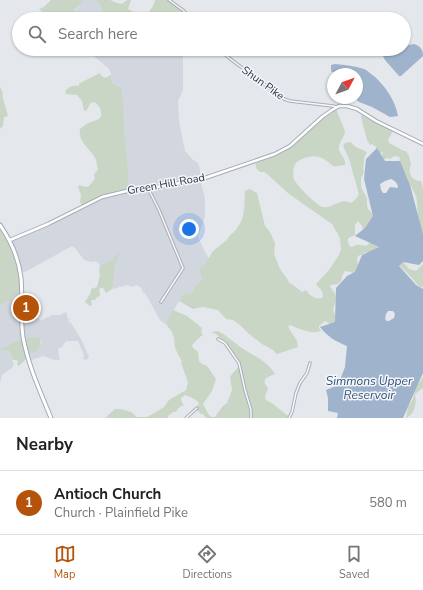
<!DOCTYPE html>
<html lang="en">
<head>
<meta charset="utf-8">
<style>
	:root { --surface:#fff; --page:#f6f6f6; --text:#222; --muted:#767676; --line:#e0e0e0; --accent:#b45309 }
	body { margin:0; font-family:"Nunito Sans",sans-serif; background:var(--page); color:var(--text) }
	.compass { position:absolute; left:327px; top:68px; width:36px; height:36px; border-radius:50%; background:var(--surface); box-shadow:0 1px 3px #0004; rotate:49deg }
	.you { position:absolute; left:189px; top:229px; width:14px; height:14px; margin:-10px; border:3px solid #fff; border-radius:50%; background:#1a73e8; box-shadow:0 0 0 6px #1a73e833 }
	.badge { display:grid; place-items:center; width:26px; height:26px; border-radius:50%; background:var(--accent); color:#fff; font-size:13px; font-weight:700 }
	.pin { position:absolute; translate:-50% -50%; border:2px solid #fff; box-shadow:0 1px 4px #0006 }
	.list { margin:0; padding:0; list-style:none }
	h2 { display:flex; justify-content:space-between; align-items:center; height:52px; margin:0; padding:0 16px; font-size:17px }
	h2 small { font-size:13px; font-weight:400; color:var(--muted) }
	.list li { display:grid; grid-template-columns:26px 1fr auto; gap:12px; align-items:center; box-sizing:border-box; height:64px; padding:0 16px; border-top:1px solid var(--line) }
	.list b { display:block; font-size:15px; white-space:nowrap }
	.list p { margin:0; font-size:13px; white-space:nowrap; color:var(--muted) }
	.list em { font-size:13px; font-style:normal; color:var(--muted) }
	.icon { flex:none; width:22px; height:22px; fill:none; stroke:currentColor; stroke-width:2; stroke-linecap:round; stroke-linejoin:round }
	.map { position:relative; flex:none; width:423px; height:418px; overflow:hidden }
	.search { position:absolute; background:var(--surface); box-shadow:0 1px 3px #0004; left:12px; right:12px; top:12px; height:44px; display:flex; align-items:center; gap:10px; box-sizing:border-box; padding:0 14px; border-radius:22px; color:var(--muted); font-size:15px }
	.sheet { height:116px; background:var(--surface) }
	nav { display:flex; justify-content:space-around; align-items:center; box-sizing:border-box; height:56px; border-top:1px solid var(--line); background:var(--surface); font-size:11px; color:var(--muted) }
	nav a { display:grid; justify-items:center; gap:2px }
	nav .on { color:var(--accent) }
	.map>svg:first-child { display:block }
</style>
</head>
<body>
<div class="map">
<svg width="423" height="418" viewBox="0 0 423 418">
	<rect width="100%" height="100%" fill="#e4e7ec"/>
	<path fill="#d2d6de" d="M 85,0 L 94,0 L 99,3 L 102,10 L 117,19 L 67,19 L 72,11 L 76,10 L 81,3 Z
		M 86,49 L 183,49 L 183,90 L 178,101 L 179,121 L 185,151 L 192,159 L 198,163 L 200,170 L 200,180 L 205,198 L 205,217 L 198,237 L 206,254 L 209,258 L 204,263 L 199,271 L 202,278 L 199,282 L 195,286 L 192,292 L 188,294 L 184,293 L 173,311 L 168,326 L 160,320 L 145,293 L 143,293 L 142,289 L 140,287 L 137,285 L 132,287 L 128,285 L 112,289 L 113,285 L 115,267 L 119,252 L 111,261 L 100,265 L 96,261 L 91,262 L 84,260 L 76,249 L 72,246 L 25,272 L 20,272 L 10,240 L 49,224 L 128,183 L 128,169 L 124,127 L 125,123 L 123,109 L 114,85 L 112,83 L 111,80 L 112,77 L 111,76 L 111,73 L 109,69 Z
		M 20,292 L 21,313 L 35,313 L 35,314 L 39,319 L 42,320 L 52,315 L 60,315 L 66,312 L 68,319 L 71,320 L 69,320 L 68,322 L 71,323 L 81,339 L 89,357 L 88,359 L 85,360 L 83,359 L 84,355 L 83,353 L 78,341 L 66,341 L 61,348 L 58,348 L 59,356 L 60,357 L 59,360 L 55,360 L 43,356 L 29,361 L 27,354 L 38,349 L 42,345 L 39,338 L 30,337 L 27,339 L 18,340 L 0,349 L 0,305 L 11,300 L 12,297 Z
		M 4,350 L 8,350 L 14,364 L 11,369 L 9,370 L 2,375 L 0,383 L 0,351 Z"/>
	<path fill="#c9d6c5" d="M 51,0 L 85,0 C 80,4 70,14 67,19 L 50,19 L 40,10 L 39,9 L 44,7 Z
		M 94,0 L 110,0 L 117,3 L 122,4 L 127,0 L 131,0 L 128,9 L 132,11 L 136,14 L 140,12 L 146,15 C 150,11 154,6 155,0 L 169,0 L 185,13 L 181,19 L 173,19 L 167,15 L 163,18 L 163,19 L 161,19 L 159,13 L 158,16 L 155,19 L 115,19 L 102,10 L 99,3 Z
		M 100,73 C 102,78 106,79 110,75 L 112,77 L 111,80 L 112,83 L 121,88 L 124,108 L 123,109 L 125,123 L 124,127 L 128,169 L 128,183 L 133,189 L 102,197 L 82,206 L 80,202 L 81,195 L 78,187 L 79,185 L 86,187 L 89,186 L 94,180 L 95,178 L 94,174 L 98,170 C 97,167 97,163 96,160 C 91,148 78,144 80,129 L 86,124 L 99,119 L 101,116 C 102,110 99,105 94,102 C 89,103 89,106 87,110 L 84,111 L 82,101 L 77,95 L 66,94 L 65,91 C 70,86 72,85 79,86 L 79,84 L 80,83 Z
		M 0,87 L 3,93 L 2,95 L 8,116 L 4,117 L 3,126 L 0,129 Z
		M 336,108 C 337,113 345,129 345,132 C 344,139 338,142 339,150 C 341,156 346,158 345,165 C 342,165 336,167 333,166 C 333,166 329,162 328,162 C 322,157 316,155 308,157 C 303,158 295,161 294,167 C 293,170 293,176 294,179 C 296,185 317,206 323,207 C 333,209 340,197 351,203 L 357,198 L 359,194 L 352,170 C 351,162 347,154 343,146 L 345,143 L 350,142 L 356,147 L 367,152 L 364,158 L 364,164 L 363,167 L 364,172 L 361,179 L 361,187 L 367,198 L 367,205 L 368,209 L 373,214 L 374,217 L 364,233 L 362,226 L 358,221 L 355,225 L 355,235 C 354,236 352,236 350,237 C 346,239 348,245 351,247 C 352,247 356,245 357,245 C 363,244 366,249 370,242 L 379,247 L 381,250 L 370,254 L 366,252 L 363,254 L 358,256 L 357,259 L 358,266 L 355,275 L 351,272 L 345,271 C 339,279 345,284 331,285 L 330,286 L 335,294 L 336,299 L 333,310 L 338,321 L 332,325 L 325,321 L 319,326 L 319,328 L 321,331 C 310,335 301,329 290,325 L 288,327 L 297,341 L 298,347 L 277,354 L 273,350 L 262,344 L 249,334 L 241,326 L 233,320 L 226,319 L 218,310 L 203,307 L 193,309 L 179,301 L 184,293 L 188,294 L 192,292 L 195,286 L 199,282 L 202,278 L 199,271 L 200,268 L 209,258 L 213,251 L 227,240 C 229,235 234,233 237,228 C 246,217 244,204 245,191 L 250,189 L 257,193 L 265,226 L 270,232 L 275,243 L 274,254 L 280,269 L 288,280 L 289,283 C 293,284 298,289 302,292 L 306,290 C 308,295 317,300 322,298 C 325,291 319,289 316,284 L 329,270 L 339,255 L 341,250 L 340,239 L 339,236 L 332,224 L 289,194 L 267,174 L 264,172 L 260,172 L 256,168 L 255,161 L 286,149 L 321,118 Z
		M 363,113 L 393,131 L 388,140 L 389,143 L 404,151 L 406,151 L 409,156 L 411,164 C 407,173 412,181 421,181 L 423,189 L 423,233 C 420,227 418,221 418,214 C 417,205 418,197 412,189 L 412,188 L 408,182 C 408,175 402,170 398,165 L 400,158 L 399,157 L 394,156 L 390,159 L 388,158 L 377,161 L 382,155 L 383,152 L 382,152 L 379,155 L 377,150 L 376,147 L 372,144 L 371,144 L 371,146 L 367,140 L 361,117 Z
		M 0,225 L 10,240 L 19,268 L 21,292 L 12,297 L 11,300 L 0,305 Z
		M 120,251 L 115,267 L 113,285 L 112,289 L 106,293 L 103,288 L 100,288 L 99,290 L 100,294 L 100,296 L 97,297 L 95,300 L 91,300 L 92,305 L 90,306 L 85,302 L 91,292 L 91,289 L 97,287 L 100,275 L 99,271 L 100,265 L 111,261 Z
		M 402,260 L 409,269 L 416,271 L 423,264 L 423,286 L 421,288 C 415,283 411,276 405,271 C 402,268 400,267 398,264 Z
		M 173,310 L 187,316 L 202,328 L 201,332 L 203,335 L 201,336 L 192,345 L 193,348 L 198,352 L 199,361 L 202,364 L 207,366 L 216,379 L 212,391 L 203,404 L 209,415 L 212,417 L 215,417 L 222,407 L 227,403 L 232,390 L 230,377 C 233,372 237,370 239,365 L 219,337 L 216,334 L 211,332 L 218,331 C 226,335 232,341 239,346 C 253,356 265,359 275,374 C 268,377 260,379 268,388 L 265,397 L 266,400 L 273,404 L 287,415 L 290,415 L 289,418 L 206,418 L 203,414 L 201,414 L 196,409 L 199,403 C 196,399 190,397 185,395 L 181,398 L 181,400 L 184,406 C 180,405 178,409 176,412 L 173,412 L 168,416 L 168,418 L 105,418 L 115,409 L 120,409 L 131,412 L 137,417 L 146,417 L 151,415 L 164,407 L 169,400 L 186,390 L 188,382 L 181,363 L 182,362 L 175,348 L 174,338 L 172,332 L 168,327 L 167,323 L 171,313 Z
		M 30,337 L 40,338 L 40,343 L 42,345 L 35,352 L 27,354 L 27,358 L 19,366 L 17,364 L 18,361 L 16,360 L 13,360 L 8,350 L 4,350 L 0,351 L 0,349 L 18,340 L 27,339 Z
		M 423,377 L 423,388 L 415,394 C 417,403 415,414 406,418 L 408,407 L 413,399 L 416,388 Z"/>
	<path fill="#9fb4cc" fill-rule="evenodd" d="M 414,44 C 420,46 423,49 423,56 L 401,76 L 399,76 L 385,60 L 381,52 L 389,49 L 404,49 L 404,46 Z
		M 335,64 C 345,65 355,66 364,69 C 367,70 371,74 374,76 C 386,87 395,100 398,116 L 390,117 L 372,107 L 359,102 L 355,98 L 357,98 L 357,74 L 335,74 L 331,71 L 331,65 Z
		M 377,148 L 385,161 L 400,161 L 410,185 L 423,234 L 423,261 L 419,265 L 403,262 L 399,266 L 416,285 L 423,289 L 423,373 L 403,418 L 337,418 L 338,413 L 328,411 L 328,398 L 326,390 L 338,385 L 345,367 L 347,346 C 335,341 328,337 320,327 L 335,322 L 336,288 L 347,276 L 355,272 L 362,255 L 379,247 L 355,236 L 365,228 L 373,216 L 364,179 L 366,159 ZM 391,179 C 395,181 398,183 398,188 L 390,187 L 386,193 L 383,193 L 381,190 L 380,184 L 385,181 ZM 388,311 L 393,311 L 395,314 L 394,318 L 389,321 L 387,321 L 385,319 L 386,314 Z"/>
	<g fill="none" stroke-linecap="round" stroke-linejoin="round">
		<g stroke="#a9aeb7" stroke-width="3.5">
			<path id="street" d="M 169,0 L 184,11 L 191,19
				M 219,49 L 229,58 L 284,99 L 290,101 L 333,106 L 336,107
				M 148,188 L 159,210 L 183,268 L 161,302
				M 218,339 L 225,343 L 239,363 L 245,390 L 251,410 L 251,418
				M 186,418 L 197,408
				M 289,418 L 292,412 L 296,393 L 300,383 L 307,373 L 310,363"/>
		</g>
		<g stroke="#a9aeb7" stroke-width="4.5">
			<path id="secondary" d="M 10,240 L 48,224 L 102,197 L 131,190 L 164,186 L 205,178 L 275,154 L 290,146 L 322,117 L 332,110 L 339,106 L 347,106 L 357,109 L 376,121 L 423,144"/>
		</g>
		<g stroke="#a3abb8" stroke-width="5">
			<path id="primary" d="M 0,225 C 11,241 19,259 21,278 C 23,298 20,317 23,337 C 28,365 40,391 51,418"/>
		</g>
		<use href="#street" stroke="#f7f8fa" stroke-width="1.5"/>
		<use href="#secondary" stroke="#fff" stroke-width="2.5"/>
		<use href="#primary" stroke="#fff" stroke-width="3"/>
	</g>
	<g text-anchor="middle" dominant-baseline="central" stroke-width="3" stroke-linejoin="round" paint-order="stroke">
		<g font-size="11" fill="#2b3445" stroke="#f4f6f9">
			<text transform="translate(263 83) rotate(36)">Shun Pike</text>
			<text transform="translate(166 184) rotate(-10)">Green Hill Road</text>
		</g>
		<g font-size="12" font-style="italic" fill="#34527a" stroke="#f4f6f9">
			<text x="369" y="381">Simmons Upper<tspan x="369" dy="14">Reservoir</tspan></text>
		</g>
	</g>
</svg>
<svg class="compass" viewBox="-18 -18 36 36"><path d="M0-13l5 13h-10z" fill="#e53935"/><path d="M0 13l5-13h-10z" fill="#767676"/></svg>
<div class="you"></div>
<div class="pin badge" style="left:26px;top:308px">1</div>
<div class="search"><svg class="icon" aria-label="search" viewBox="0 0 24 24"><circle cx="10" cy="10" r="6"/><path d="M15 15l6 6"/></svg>Search here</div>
</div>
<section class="sheet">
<h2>Nearby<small></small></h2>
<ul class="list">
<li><span class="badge">1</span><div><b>Antioch Church</b><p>Church · Plainfield Pike</p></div><em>580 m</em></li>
</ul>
</section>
<nav>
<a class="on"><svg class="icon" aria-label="map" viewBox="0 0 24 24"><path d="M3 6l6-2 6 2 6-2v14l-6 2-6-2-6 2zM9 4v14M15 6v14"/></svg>Map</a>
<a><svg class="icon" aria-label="directions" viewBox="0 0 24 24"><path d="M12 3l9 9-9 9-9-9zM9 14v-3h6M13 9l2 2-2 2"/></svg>Directions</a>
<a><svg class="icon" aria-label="saved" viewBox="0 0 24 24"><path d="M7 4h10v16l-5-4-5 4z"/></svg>Saved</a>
</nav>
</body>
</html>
